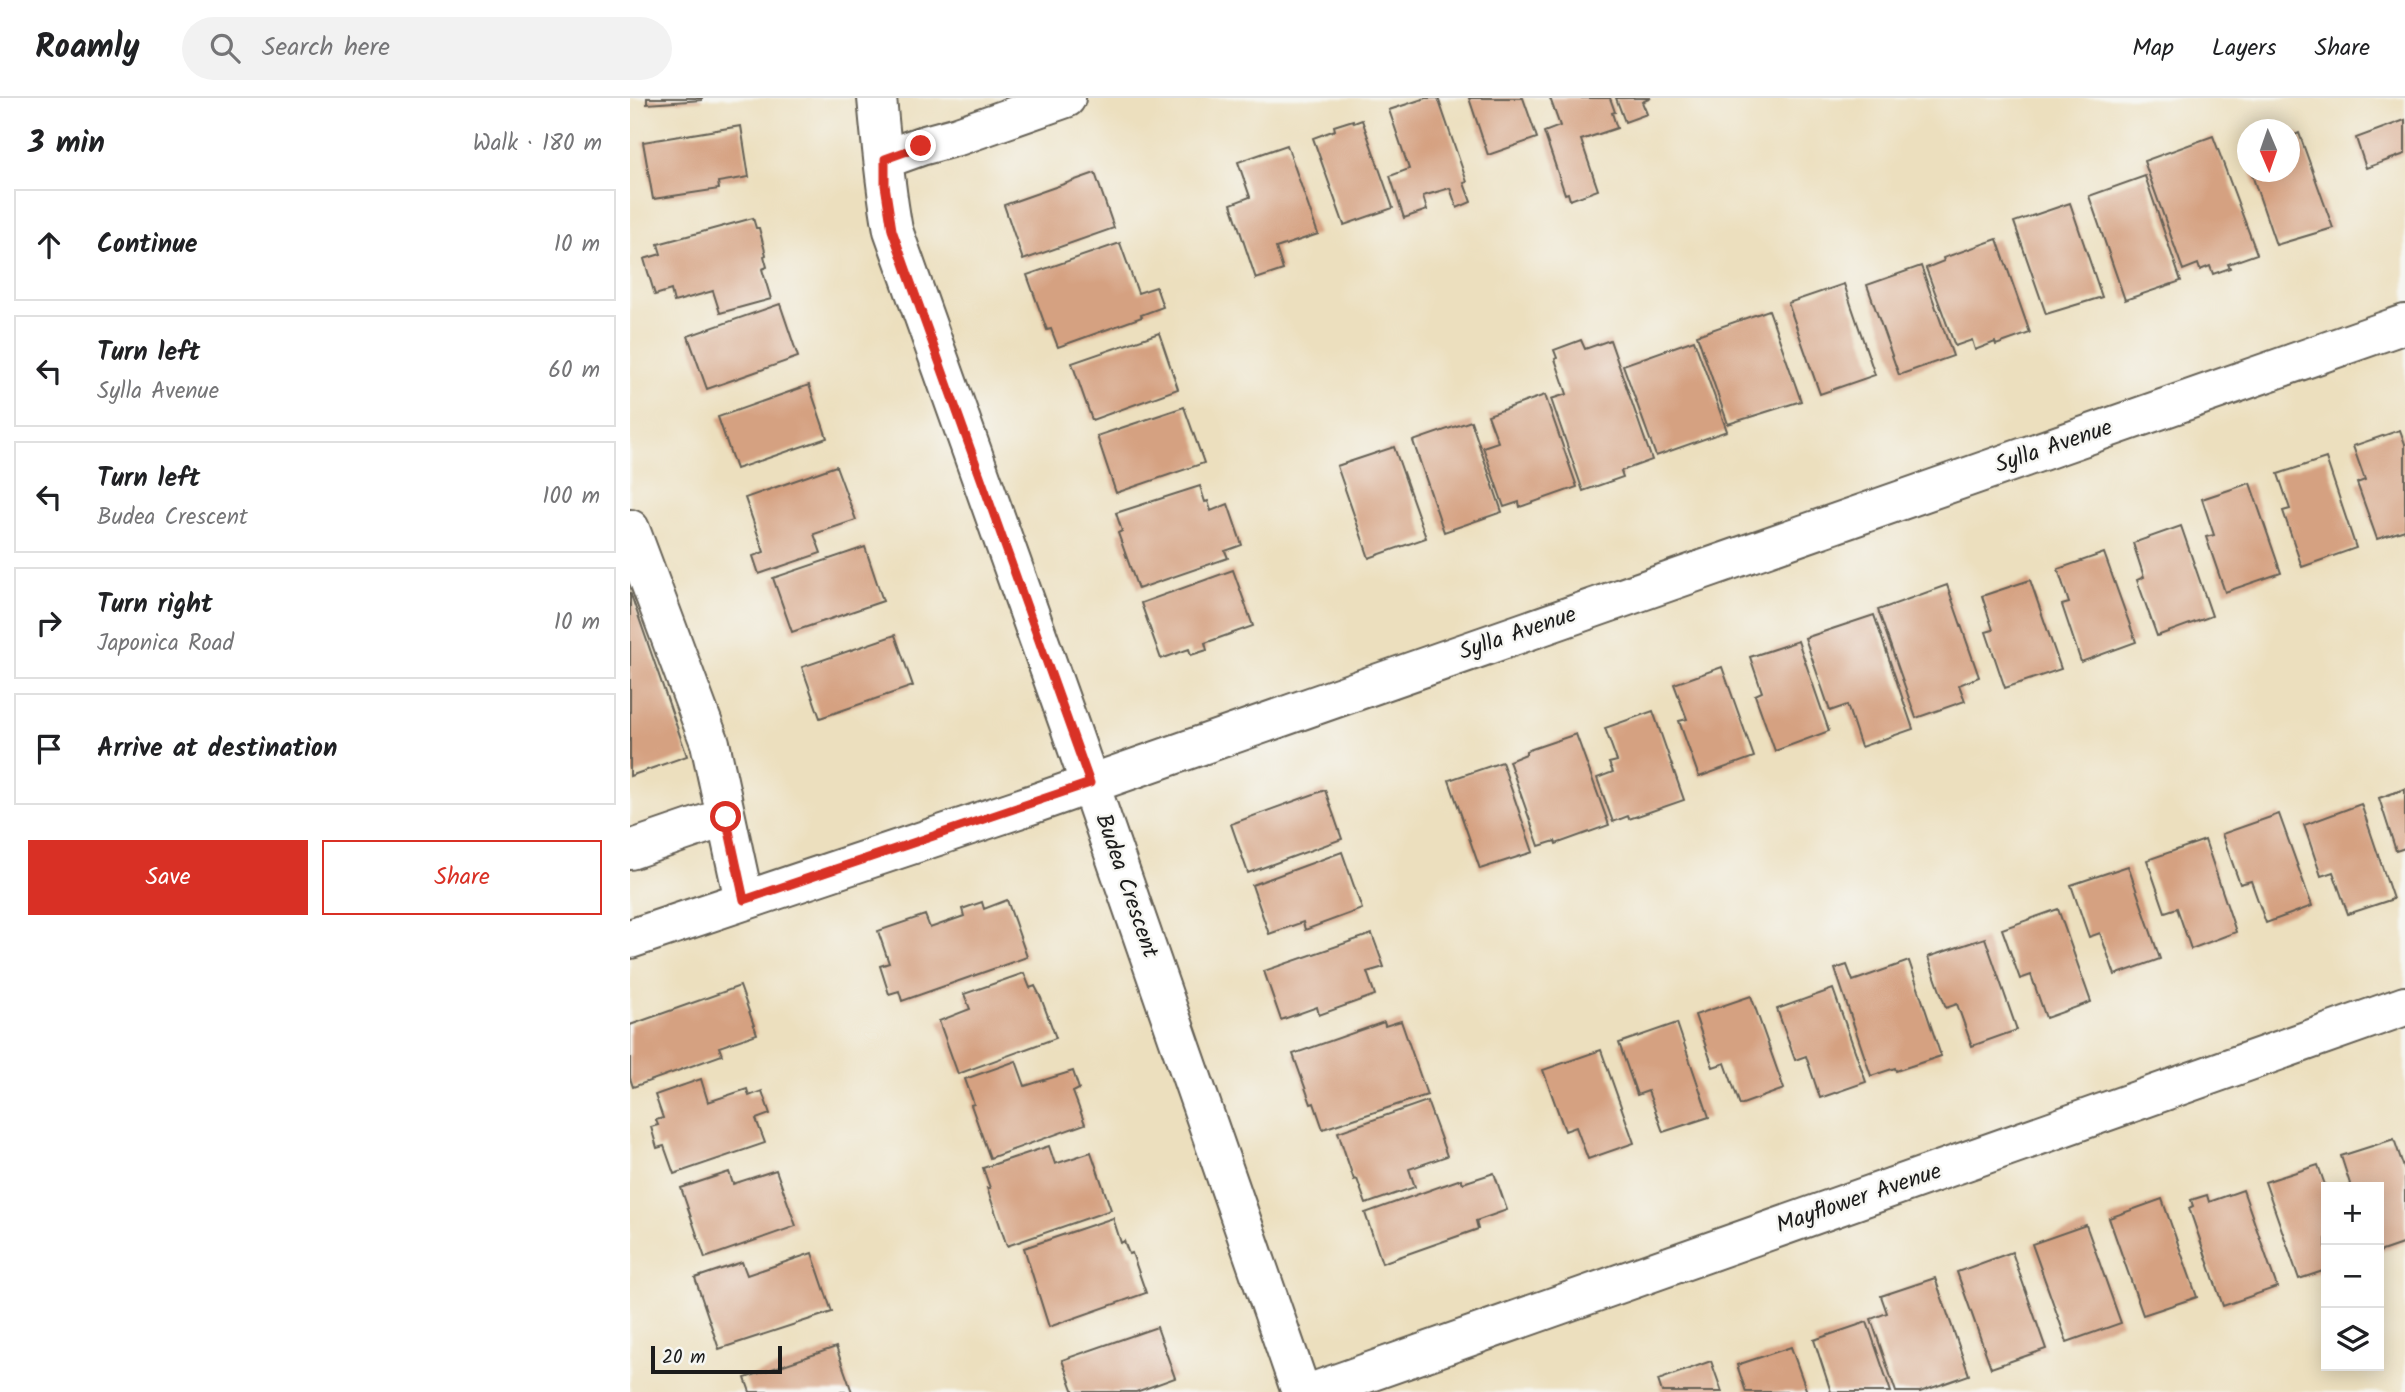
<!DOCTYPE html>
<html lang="en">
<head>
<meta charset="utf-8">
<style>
	:root { --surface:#fff; --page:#f2f2f2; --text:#202124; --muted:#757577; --line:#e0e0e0; --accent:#d93025 }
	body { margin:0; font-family:Kalam,sans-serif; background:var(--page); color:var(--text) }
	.controls { position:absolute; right:21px; bottom:21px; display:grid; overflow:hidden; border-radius:0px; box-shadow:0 4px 18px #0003 }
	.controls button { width:63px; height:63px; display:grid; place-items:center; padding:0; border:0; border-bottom:2px solid var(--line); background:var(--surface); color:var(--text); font:35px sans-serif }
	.compass { position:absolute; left:1607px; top:21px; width:63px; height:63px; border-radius:50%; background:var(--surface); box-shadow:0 4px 18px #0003; rotate:178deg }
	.scale { position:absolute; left:21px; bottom:18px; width:131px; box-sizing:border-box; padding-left:7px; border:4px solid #1c1c1c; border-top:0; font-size:19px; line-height:24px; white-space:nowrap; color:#1c1c1c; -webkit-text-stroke:5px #f6f6f2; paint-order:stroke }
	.stop { position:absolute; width:21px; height:21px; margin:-16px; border:5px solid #d93025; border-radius:50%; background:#fff }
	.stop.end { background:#d93025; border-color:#fff; box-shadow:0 2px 7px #0008 }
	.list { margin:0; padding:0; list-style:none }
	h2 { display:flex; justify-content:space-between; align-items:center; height:91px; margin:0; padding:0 28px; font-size:30px }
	h2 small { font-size:23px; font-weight:400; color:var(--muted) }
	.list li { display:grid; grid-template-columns:46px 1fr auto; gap:21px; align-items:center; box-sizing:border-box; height:112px; margin:0 14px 14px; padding:0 14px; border:2px solid var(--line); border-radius:0px }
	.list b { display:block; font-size:26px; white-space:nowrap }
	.list p { margin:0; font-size:23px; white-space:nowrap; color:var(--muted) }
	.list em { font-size:23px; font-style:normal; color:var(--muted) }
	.actions { display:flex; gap:14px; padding:21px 28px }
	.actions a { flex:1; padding:16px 0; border:2px solid var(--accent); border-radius:0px; text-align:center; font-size:24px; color:var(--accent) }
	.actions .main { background:var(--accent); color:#fff }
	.icon { flex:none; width:38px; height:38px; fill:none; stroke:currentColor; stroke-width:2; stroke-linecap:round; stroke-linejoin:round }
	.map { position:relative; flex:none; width:1775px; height:1294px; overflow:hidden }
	header { display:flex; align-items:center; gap:42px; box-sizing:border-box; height:98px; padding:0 35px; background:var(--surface); border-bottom:2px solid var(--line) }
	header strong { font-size:33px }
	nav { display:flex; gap:38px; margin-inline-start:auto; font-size:24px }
	.search { width:490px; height:63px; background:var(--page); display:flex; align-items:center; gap:18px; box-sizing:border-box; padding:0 24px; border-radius:38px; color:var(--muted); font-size:26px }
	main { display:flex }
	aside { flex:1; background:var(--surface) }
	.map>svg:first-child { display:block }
</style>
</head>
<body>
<header>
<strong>Roamly</strong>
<div class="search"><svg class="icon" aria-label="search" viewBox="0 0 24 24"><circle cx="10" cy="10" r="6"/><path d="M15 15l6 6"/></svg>Search here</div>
<nav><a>Map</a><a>Layers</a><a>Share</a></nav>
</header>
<main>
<aside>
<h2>3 min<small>Walk · 180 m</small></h2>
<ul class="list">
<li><svg class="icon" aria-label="ahead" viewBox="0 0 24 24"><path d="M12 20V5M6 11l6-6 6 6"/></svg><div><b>Continue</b></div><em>10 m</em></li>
<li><svg class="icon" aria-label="left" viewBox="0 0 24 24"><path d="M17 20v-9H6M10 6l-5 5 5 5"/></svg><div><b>Turn left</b><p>Sylla Avenue</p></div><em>60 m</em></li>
<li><svg class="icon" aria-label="left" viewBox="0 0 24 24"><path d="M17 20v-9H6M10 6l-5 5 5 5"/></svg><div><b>Turn left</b><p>Budea Crescent</p></div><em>100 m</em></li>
<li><svg class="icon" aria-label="right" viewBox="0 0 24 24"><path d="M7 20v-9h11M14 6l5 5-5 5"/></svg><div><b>Turn right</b><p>Japonica Road</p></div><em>10 m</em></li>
<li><svg class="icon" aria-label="arrive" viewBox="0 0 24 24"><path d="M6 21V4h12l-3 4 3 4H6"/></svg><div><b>Arrive at destination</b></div></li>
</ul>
<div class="actions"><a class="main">Save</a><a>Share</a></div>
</aside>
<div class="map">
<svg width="1775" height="1294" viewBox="0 0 1775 1294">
	<rect width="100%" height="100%" fill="#f6f6f2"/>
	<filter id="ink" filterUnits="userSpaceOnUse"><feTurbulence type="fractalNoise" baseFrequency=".0143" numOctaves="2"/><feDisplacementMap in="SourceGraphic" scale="14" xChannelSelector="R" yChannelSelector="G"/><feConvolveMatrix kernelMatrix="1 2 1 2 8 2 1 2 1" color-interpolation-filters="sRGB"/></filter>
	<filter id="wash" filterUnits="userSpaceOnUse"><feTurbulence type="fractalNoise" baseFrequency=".00686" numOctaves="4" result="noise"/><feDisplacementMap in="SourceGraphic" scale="28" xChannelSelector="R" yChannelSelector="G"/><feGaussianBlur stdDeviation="1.57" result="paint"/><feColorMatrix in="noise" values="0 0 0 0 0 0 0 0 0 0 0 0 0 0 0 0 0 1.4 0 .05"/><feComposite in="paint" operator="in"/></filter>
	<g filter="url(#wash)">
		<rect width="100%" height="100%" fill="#ecdfbe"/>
		<g id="blocks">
			<path fill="#d5a181" d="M 17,0 L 72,0 L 72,2 L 17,6 Z
				M 796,0 L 808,0 L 837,84 L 834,85 L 841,104 L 827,110 L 820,90 L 793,98 L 797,112 L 774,120 L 760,78 L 779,71 L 759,12 Z
				M 839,0 L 893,0 L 907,40 L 858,57 Z
				M 920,0 L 980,0 L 985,14 L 982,15 L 987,30 L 951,42 L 968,92 L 940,102 L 938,95 L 935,96 L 914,34 L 930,28 Z
				M 986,0 L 1021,0 L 1012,4 L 1017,16 L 995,24 Z
				M 723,22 L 724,25 L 732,22 L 763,110 L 714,127 L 683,40 L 705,32 L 704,28 Z
				M 1775,22 L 1775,56 L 1736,70 L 1726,40 Z
				M 111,28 L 119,79 L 88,84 L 89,91 L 23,101 L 13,44 Z
				M 1669,35 L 1703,130 L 1646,147 L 1621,74 L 1660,74 L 1660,39 Z
				M 1583,38 L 1627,156 L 1598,166 L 1600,170 L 1583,176 L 1580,168 L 1570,172 L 1568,166 L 1553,172 L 1514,63 Z
				M 657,47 L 688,136 L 646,150 L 653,172 L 626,181 L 601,106 L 620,99 L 608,64 Z
				M 465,75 L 484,130 L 393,162 L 374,107 Z
				M 1515,78 L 1551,183 L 1495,202 L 1459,98 Z
				M 1440,105 L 1472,199 L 1416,216 L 1384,124 Z
				M 123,120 L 126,130 L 129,130 L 136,157 L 134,158 L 137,169 L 132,171 L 141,201 L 90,215 L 83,193 L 44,204 L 41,192 L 25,197 L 14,161 L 31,156 L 28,146 Z
				M 1367,141 L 1400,235 L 1366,247 L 1365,244 L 1345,252 L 1342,242 L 1325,248 L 1296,170 L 1314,163 L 1313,160 Z
				M 490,145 L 508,195 L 526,189 L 533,209 L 511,217 L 512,219 L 428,249 L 421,231 L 417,232 L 397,177 Z
				M 1291,168 L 1323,258 L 1269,277 L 1237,187 Z
				M 1214,186 L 1245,277 L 1190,296 L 1158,205 Z
				M 150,206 L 168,259 L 77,291 L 58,238 Z
				M 1139,212 L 1171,303 L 1098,326 L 1067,237 Z
				M 529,235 L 548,291 L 462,322 L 442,265 Z
				M 951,242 L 955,251 L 980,242 L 1022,362 L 991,373 L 993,379 L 953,393 L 921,301 L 937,296 L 925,261 L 927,260 L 924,252 Z
				M 1064,242 L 1097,333 L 1026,358 L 993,267 Z
				M 179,287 L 197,340 L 106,371 L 88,319 Z
				M 915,297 L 947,389 L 890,409 L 889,404 L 874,409 L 853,349 L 868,344 L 858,317 Z
				M 554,309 L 574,365 L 486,395 L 467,338 Z
				M 841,323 L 872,414 L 814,434 L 783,343 Z
				M 1770,332 L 1775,346 L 1775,432 L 1747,441 L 1727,385 L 1735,382 L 1723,348 Z
				M 764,349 L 796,440 L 739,460 L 707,368 Z
				M 1696,360 L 1726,450 L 1672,469 L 1653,413 L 1660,411 L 1648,376 Z
				M 206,368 L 226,422 L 184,436 L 191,455 L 129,476 L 123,458 L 134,454 L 115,400 Z
				M 1620,385 L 1651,475 L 1595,494 L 1576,439 L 1584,437 L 1572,401 Z
				M 570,388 L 575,404 L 578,403 L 581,413 L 598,406 L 612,447 L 595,453 L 598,460 L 508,491 L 488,435 L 492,433 L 486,415 Z
				M 1551,428 L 1582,518 L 1527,538 L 1507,482 L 1514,479 L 1503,445 Z
				M 235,449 L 253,503 L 162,534 L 143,480 Z
				M 1474,455 L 1506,544 L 1451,564 L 1432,507 L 1439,505 L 1428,471 Z
				M 603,472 L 623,528 L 575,545 L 577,552 L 561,557 L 559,551 L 531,561 L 511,505 Z
				M 1400,482 L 1431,571 L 1375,590 L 1356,534 L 1363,532 L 1352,498 Z
				M 1317,487 L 1349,579 L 1329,587 L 1335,603 L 1286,620 L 1248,512 Z
				M 0,494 L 57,658 L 0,678 Z
				M 1244,517 L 1283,631 L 1231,649 L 1217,607 L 1200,613 L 1175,540 Z
				M 265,537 L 283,588 L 190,620 L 172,569 Z
				M 1168,543 L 1199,633 L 1145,653 L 1125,597 L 1132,594 L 1120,559 Z
				M 1092,569 L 1124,659 L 1069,679 L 1049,623 L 1057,621 L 1044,586 Z
				M 1023,613 L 1054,702 L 999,721 L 998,718 L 983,724 L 967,680 L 983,674 L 979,665 L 987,663 L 975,630 Z
				M 946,636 L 979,727 L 926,746 L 925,743 L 909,748 L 879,663 L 896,656 L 896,653 Z
				M 872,664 L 903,754 L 850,771 L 819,682 Z
				M 1775,691 L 1775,750 L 1766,753 L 1749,700 Z
				M 695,692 L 712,741 L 618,775 L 601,726 Z
				M 1731,706 L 1763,801 L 1718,816 L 1703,774 L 1691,778 L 1674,727 Z
				M 1649,716 L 1682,808 L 1636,825 L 1621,783 L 1610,786 L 1592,736 Z
				M 1575,742 L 1606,834 L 1561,851 L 1547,810 L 1535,814 L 1517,762 Z
				M 712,754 L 732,811 L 675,832 L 673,824 L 639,836 L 622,787 Z
				M 1498,768 L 1530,861 L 1485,877 L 1470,835 L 1459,839 L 1441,787 Z
				M 377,802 L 397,859 L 272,903 L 269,893 L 259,896 L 250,868 L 259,865 L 248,833 L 295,817 L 300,830 L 334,818 L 332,811 L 352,804 L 354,811 Z
				M 1428,811 L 1461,904 L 1416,920 L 1401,877 L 1390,881 L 1372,831 Z
				M 742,836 L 754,869 L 737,874 L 745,897 L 689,917 L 687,909 L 651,922 L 634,873 Z
				M 1355,840 L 1387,932 L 1342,948 L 1327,906 L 1316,910 L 1298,859 Z
				M 1279,863 L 1311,958 L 1266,973 L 1265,970 L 1241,978 L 1205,871 L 1217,867 L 1223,883 Z
				M 394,875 L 400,890 L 405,888 L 411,900 L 426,940 L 328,976 L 309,923 L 340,911 L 334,896 Z
				M 110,888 L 127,936 L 89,949 L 92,957 L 3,989 L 0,980 L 0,927 Z
				M 1203,891 L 1236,984 L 1190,1000 L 1176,958 L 1165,962 L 1147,911 Z
				M 1121,898 L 1154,991 L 1110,1007 L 1095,965 L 1083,969 L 1065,917 Z
				M 771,923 L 797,997 L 693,1031 L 684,1005 L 681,1006 L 663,956 L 754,924 L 755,928 Z
				M 1047,925 L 1079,1019 L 1033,1034 L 1018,993 L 1007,997 L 989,945 Z
				M 971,952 L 1004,1045 L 958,1061 L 946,1029 L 935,1033 L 913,972 Z
				M 386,963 L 395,988 L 443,973 L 449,991 L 443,994 L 455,1026 L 360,1060 L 341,1007 L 344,1006 L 335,981 Z
				M 71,981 L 78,1004 L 117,991 L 119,998 L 132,993 L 140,1016 L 126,1021 L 135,1045 L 44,1076 L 34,1048 L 27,1050 L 21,1029 L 28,1027 L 26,1022 L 33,1020 L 25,997 Z
				M 797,1003 L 817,1058 L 779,1071 L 785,1089 L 736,1106 L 727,1081 L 724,1082 L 708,1034 Z
				M 1764,1041 L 1775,1073 L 1775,1145 L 1749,1154 L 1749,1089 L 1721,1089 L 1711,1058 Z
				M 419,1048 L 425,1066 L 461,1054 L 481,1112 L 377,1148 L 357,1090 L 360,1090 L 353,1070 Z
				M 1688,1067 L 1696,1090 L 1696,1172 L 1669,1181 L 1635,1084 Z
				M 146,1072 L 166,1128 L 75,1160 L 51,1090 L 99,1074 L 103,1086 Z
				M 864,1075 L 877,1112 L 846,1123 L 848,1131 L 752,1165 L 735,1115 L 831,1081 L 833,1085 Z
				M 1613,1092 L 1647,1189 L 1593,1208 L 1559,1110 L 1563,1108 L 1561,1102 L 1577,1097 L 1579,1104 Z
				M 1532,1101 L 1567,1199 L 1513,1217 L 1479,1120 Z
				M 483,1120 L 491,1145 L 494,1143 L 499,1156 L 502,1155 L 516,1195 L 419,1229 L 394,1150 Z
				M 1456,1127 L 1491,1225 L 1437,1244 L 1402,1146 Z
				M 1382,1154 L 1416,1251 L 1361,1270 L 1327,1174 Z
				M 182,1155 L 202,1214 L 89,1251 L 65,1180 L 112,1164 L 117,1177 Z
				M 1305,1180 L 1339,1277 L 1290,1294 L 1266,1294 L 1241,1221 L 1257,1215 L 1251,1198 Z
				M 1237,1224 L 1261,1294 L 1201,1294 L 1184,1242 Z
				M 527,1229 L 545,1280 L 506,1294 L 444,1294 L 432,1262 Z
				M 206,1249 L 222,1294 L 120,1294 L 115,1280 Z
				M 1161,1249 L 1177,1294 L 1116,1294 L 1107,1267 Z
				M 1081,1263 L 1092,1294 L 1032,1294 L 1028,1282 Z"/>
		</g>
	</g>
	<g filter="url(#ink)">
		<use href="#blocks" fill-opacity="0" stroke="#656055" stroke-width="2"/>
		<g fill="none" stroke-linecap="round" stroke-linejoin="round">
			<g stroke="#656055" stroke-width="42">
				<path id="minor" d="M 247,0 C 251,44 255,89 263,132 L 440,629 L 671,1294
					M 255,61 L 291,48 L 328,38 L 436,0
					M 0,431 L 80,645 L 114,802
					M 0,752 L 96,719
					M 0,841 L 403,706 L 1775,226
					M 683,1294 L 1775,908"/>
			</g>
			<use href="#minor" stroke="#fff" stroke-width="38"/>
		</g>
	</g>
	<g fill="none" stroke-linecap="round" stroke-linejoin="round" filter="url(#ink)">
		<path stroke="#d93025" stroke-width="9" d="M 96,719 L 114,802 L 460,685 L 262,132 L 255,87 L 255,61 L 291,48"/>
	</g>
	<g text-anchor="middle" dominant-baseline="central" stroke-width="5" stroke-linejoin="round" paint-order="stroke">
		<g font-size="23" fill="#1c1c1c" stroke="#f6f6f2">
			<text transform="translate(1424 349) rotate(-19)">Sylla Avenue</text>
			<text transform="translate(888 536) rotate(-19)">Sylla Avenue</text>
			<text transform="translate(496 788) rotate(71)">Budea Crescent</text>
			<text transform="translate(1229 1101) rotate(-19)">Mayflower Avenue</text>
		</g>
	</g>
</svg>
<div class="controls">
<button>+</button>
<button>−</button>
<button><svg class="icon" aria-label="layers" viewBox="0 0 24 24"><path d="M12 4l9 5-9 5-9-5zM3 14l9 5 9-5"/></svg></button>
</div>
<svg class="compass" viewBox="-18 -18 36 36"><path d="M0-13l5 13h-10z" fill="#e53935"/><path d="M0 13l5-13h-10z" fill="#757577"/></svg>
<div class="scale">20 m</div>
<div class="stop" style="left:96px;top:719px"></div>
<div class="stop end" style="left:291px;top:48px"></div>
</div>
</main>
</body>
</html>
